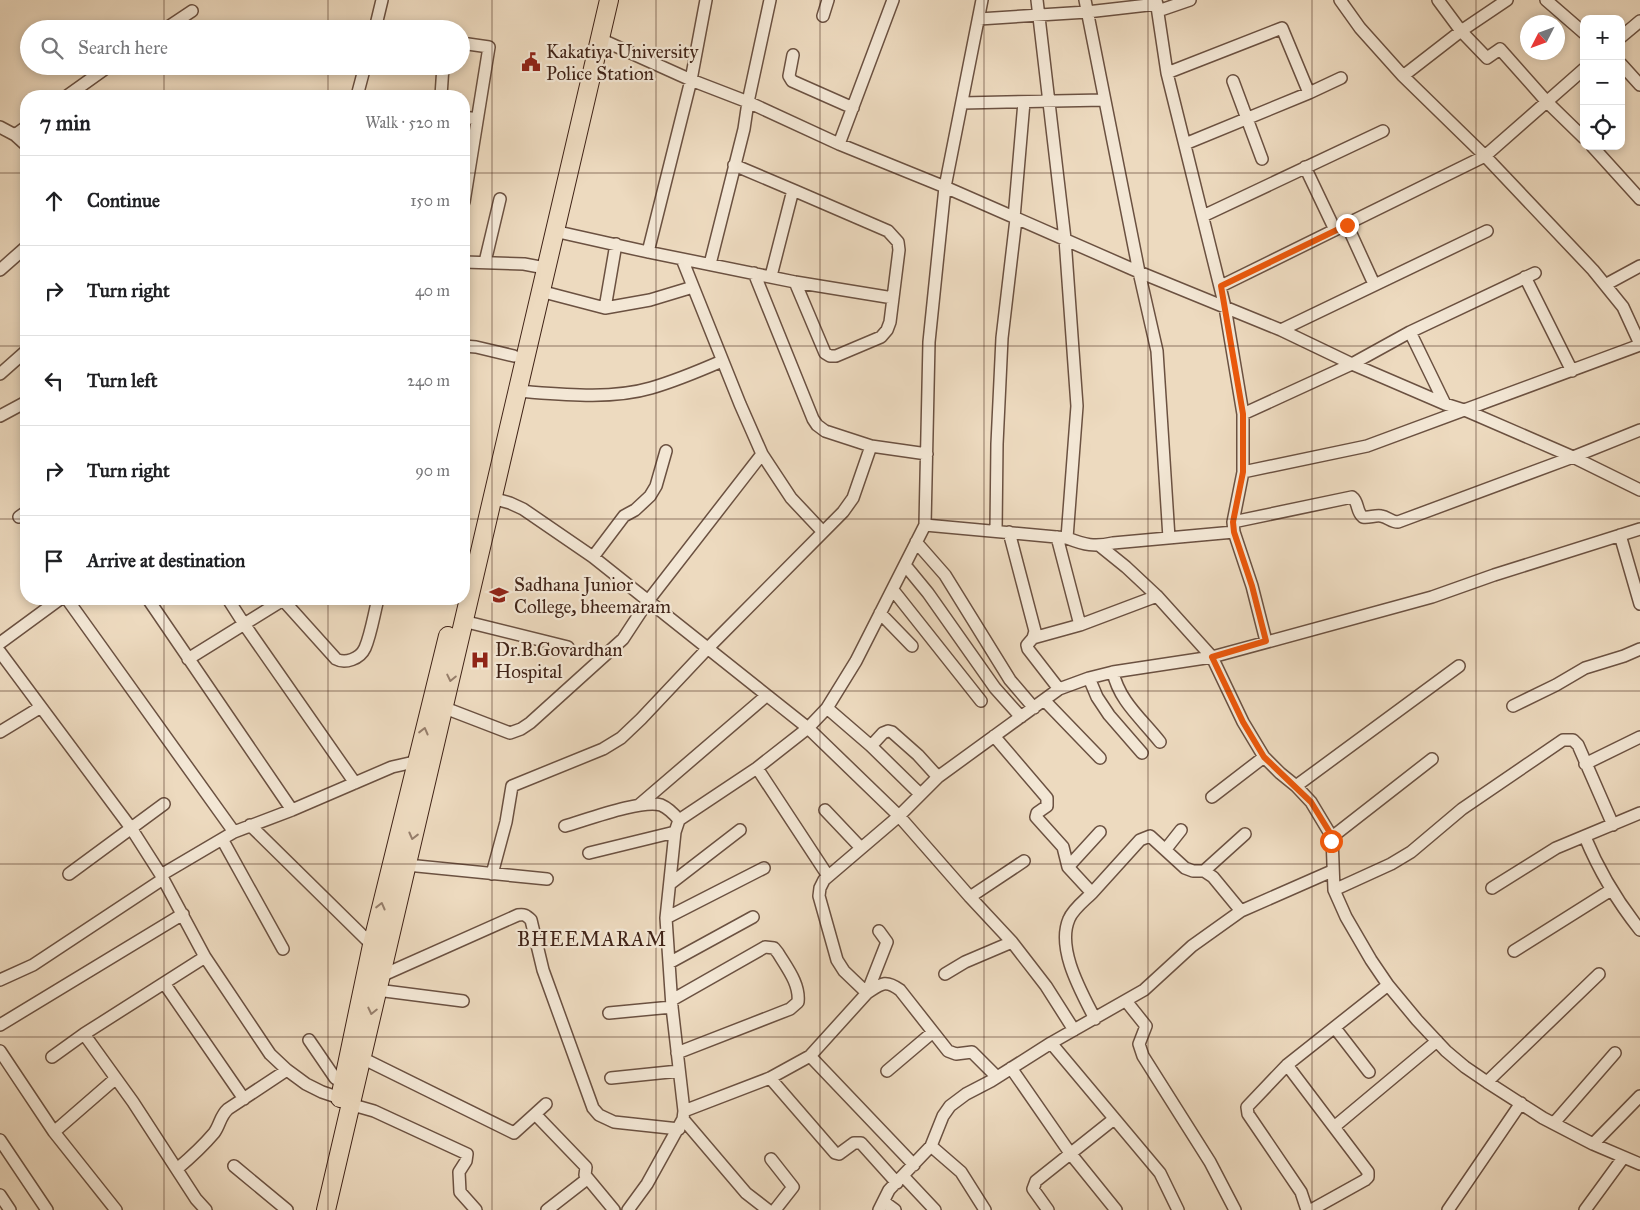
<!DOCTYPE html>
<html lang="en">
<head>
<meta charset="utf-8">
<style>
	:root { --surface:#fff; --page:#f2f2f2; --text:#202124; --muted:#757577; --line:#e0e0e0 }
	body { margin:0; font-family:"IM FELL Great Primer",serif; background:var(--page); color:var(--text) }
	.controls { position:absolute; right:15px; top:15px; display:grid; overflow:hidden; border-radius:10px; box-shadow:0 2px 8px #0003 }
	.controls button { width:45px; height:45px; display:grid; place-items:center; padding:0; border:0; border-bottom:1px solid var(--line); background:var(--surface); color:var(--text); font:25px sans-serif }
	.compass { position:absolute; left:1520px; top:15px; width:45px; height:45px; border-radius:50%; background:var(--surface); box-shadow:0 2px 8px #0003; rotate:228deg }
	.stop { position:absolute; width:15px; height:15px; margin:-11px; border:4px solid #ea580c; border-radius:50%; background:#fff }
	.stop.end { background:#ea580c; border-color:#fff; box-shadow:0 1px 5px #0008 }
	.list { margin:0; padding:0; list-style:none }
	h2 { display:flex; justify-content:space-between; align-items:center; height:65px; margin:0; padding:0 20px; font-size:21px }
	h2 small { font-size:16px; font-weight:400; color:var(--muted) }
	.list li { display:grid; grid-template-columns:32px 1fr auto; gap:15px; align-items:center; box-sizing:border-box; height:90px; padding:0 20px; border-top:1px solid var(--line) }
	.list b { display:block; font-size:19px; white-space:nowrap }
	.list em { font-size:16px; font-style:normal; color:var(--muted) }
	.icon { flex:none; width:28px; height:28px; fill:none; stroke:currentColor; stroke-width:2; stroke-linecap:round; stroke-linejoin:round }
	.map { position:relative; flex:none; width:1640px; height:1210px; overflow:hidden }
	.search { position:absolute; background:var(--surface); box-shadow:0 2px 8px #0003; left:20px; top:20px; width:450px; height:55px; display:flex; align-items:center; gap:12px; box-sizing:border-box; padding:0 18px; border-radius:28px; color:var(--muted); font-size:19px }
	.panel { position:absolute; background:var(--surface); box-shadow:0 2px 8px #0003; left:20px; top:90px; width:450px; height:515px; border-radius:20px }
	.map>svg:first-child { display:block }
</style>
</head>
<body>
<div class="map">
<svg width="1640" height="1210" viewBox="0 0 1640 1210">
	<rect width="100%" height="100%" fill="#eddabf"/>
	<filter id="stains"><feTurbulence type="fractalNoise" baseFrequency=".004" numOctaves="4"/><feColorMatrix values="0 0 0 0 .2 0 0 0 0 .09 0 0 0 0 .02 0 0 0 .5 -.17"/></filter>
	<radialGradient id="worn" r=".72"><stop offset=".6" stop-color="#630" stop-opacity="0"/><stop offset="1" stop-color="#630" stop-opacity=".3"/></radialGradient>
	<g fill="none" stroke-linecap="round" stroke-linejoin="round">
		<g stroke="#6b5141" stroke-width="14">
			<path id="minor" d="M 982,0 L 945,187 L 929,342 L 925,525 L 1067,538 C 1085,545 1094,547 1113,543 L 1234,532
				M 1037,0 L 1065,239 L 1077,406 L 1067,538
				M 1085,0 L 1139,272 L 1157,351 L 1169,538
				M 1156,0 L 1167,73 L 1225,307 L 1243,414 L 1243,472 L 1233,522 L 1234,532 L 1252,586 L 1266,641
				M 1340,0 L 1360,28 L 1403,76 L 1485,156 L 1593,270 L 1623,307 L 1640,344
				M 1438,0 L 1461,31 L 1487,58 L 1500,49 L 1547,102 L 1584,138
				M 1546,0 L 1584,33
				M 1158,11 L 1190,0
				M 823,16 L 828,0
				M 979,19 L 1087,12 L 1157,4
				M 165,29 L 192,11
				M 375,29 L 382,0
				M 1621,37 L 1640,21
				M 600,39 L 691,80 L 748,102 L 839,144 L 945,187 L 1139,272 L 1281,330 L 1352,364 L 1445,404 L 1467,411 L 1573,457 L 1640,490
				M 461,43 L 489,47 L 464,202
				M 793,55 L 789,76 L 792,81 L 853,108
				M 1621,64 L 1640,85
				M 1167,73 L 1282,28 L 1309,93
				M 1403,76 L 1461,31 L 1507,0
				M 1233,81 L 1262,159
				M 67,96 L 109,66
				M 357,96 L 365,66
				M 441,96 L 443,66
				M 962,103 L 1104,100
				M 464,117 L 477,119
				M 0,127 L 15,135 L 26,145
				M 15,135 L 26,127
				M 839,144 L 893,0
				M 1185,144 L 1309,93 L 1341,78
				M 1592,146 L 1640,199
				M 734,165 L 793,190 L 771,276
				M 1305,167 L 1335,230
				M 793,190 L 888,231 L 898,242 L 899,250 L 890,322 L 887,330 L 881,337 L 836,356 L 830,356 L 825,353 L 795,282
				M 1203,216 L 1383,131
				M 1014,218 L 1024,102
				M 1347,225 L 1374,284
				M 554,231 L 648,252 L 795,282 L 893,298
				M 648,252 L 691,80 L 706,0
				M 682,259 L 740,404 L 762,454 L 791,498 L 823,532
				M 464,262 L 524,264 L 545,268
				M 485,262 L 500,199
				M 710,264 L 744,129 L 748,102 L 770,0
				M 0,270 L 26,247
				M 754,273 L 813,419 L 817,425 L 825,431 L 871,446 L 927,454
				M 1525,277 L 1572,371
				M 1605,285 L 1640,266
				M 1221,286 L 1485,156 L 1584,69
				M 540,291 L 605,308 L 616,244
				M 605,308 L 650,300 L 693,287
				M 1281,330 L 1487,231
				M 1410,332 L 1445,404
				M 464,346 L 476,347 L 514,356
				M 0,374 L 26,351
				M 517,391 C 559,394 610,400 651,388 C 675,381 699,371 722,361
				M 1243,414 L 1352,364 L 1410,332 L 1535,273
				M 0,416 L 26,402
				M 1243,472 L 1367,446 L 1640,345
				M 492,498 L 510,503 L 523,509 L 593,557 L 808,728 L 899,816 L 970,897 L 1012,942 L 1046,986 L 1074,1030
				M 19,517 L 26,512
				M 1233,522 L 1352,497 C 1359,502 1356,512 1363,517 C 1369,518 1375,515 1381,516 C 1388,517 1391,522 1398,522 L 1573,457 L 1640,430
				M 996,531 L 997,444 L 1002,338 L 1016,219
				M 1009,532 L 1035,631 L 1033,638
				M 1620,535 L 1640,604
				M 1057,537 L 1080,625 L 1157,596
				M 916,542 L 945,575 L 1010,680 L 1034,708
				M 1100,546 L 1126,567 L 1157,596 L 1212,657 L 1243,722 L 1264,757 L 1280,773 L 1296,786 L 1311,802 L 1332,837 L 1334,890 L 1346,917 L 1371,960 L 1388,985 L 1417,1020 L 1446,1051 L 1465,1067 L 1487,1082 L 1543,1118 L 1593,1144 L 1640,1164
				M 593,557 L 624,516 L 635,510 L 650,496 L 656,486 L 666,451
				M 905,565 L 928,593 L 995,688 L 1021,717
				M 893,590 L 981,701
				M 67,599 L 234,832
				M 148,599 L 292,810
				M 228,599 L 244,624 L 355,783
				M 880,613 L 912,646
				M 463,621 L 568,647
				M 0,643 L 60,599
				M 0,652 L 131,828 L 161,875 L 205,957 L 270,1054 L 287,1070 L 306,1084 L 322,1092 L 340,1098
				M 188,659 L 283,600 L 336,659 C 345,664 360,659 365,648 C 371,634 374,614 378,599
				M 1113,672 C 1119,701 1142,719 1160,742
				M 1089,678 L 1097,697 L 1109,715 L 1142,753
				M 1059,689 L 1028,649 L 1027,645 L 1033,638 L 1080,625
				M 1044,700 L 1100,758
				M 1513,706 L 1556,685 L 1585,668 L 1624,656 L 1640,649
				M 445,708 L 510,733 L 521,729 L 530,723 L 623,639 L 648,601 L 762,454
				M 827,708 L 871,746 L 920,794
				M 0,732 L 41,707
				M 994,736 L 1047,798 L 1047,806 L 1037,813 L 1036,817 L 1063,847 L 1068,867
				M 871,746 L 883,733 L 888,731 L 892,732 L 918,755 L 938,777
				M 1585,764 L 1640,737
				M 757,768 L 828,876
				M 1296,786 L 1459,666
				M 1212,797 L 1264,757
				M 639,805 L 766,696
				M 825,810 L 861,848
				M 250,825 L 372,945
				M 565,826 C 586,820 642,799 661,805 C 668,808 674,814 679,820
				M 1332,837 L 1432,759
				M 1585,837 C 1599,871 1617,901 1640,930
				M 222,839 L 283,949
				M 1166,849 L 1181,830
				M 589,853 L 675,832
				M 407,865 L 547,879
				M 1204,871 L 1245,834
				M 69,874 L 164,804
				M 492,874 L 506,822 L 512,786 L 603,749 L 621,738 L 641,719 L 707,649 L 843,512 L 853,498 L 871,446
				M 161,875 L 234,832 L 292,810 L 392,767 L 423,760
				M 670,884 L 740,830
				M 1492,888 L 1556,848 L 1640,813
				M 1334,890 L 1391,864 L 1411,852 L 1462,809 L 1563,740 L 1573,740 L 1578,745 L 1613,825
				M 1092,893 L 1140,840 L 1150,836 L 1185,868 L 1193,871 L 1204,871 L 1213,877 L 1241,911
				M 970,897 L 1024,861
				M 666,918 L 764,868
				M 1514,951 L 1611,890
				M 669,963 L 753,917
				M 945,974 L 965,962 L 1012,942
				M 381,976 L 518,915 C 524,914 526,915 531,920 L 543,970 L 593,1108 L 599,1115 L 614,1122 L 679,1129
				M 0,980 L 33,965 L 163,879
				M 164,983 L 244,1099
				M 377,990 L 463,1001
				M 867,993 C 881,984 885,979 900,990 L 948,1051 L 956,1054 L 972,1052 L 997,1077
				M 867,993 L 887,942 L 879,931
				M 672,1000 L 765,947 L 774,948 L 778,953 C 787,968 800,984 798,1002 L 790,1009 L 677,1053
				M 1126,1001 L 1146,1026 L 1139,1044 L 1143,1056 L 1210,1162 L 1235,1210
				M 609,1013 L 672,1007
				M 1095,1019 C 1082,993 1056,949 1069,919 C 1073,909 1084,901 1092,893 L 1068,867 L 1100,832
				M 0,1025 L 183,914
				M 1335,1028 L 1369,1072
				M 84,1034 L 133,1102 L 196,1199 L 206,1210
				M 309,1040 L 335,1078 L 343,1083
				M 1051,1043 L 1160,1173 L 1178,1210
				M 0,1051 L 54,1132 L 116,1210
				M 810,1056 L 914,1165
				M 52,1057 L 84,1034 L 205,957
				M 362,1058 L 514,1133 L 535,1114
				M 1287,1065 L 1368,1172 L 1368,1177 L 1365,1180 L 1311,1210
				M 1011,1068 L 1070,1153 L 1116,1210
				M 887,1071 L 933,1032
				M 611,1078 L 679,1071
				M 770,1078 L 835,1153 L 839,1154 L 854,1143 L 861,1143 L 897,1183
				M 1487,1082 L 1599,974
				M 546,1104 L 535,1114 L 586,1167 L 585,1175 L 614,1210
				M 350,1106 L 360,1107 L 374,1111 L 467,1154 L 466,1161 L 459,1172 L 460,1192 L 476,1210
				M 684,1111 L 770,1078 L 810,1056 L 867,993 L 844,971 L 837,960 L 819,896 L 820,888 L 824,880 L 899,816 L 938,777 L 1059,689 L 1089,678 L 1113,672 L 1212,657 L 1432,597 L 1494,575 L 1640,529
				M 683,1119 L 746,1193 L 768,1210
				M 1554,1123 L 1615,1053
				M 1334,1127 L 1437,1041
				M 54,1132 L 115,1079
				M 0,1140 L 47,1210
				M 1593,1144 L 1640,1096
				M 931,1146 L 961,1172 L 985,1210
				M 771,1159 L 793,1187 L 775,1210
				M 234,1166 L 287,1210
				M 177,1169 C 190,1158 203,1146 214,1133 C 220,1125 220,1116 228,1109 L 287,1070
				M 903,1176 L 935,1210
				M 0,1195 L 10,1210
				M 884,1202 L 895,1210
				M 547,1210 L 587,1179
				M 628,1210 L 647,1184 L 683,1119 L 684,1111 L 672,1007 L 666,918 L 675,832 L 679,820 L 757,768 L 808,728 L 827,708 L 856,661 L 925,525
				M 879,1210 L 889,1190 L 931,1146 L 943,1116 L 950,1106 L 966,1094 L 991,1081 L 1051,1043 L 1144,990 L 1192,946 L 1241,911 L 1332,871
				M 1048,1210 L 1033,1189 L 1036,1181 L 1114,1119
				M 1307,1210 L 1301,1192 L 1248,1114 L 1247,1107 L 1287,1065 L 1388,985
				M 1448,1210 L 1521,1103
				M 1585,1210 L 1623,1158"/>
		</g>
		<g stroke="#402317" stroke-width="20">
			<path id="highway" d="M 340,1098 L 372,945 L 448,636
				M 326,1210 L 609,0"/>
		</g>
		<use href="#minor" stroke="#f3e7d5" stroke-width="11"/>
		<use href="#highway" stroke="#eddabf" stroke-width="18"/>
	</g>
	<defs><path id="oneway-chevron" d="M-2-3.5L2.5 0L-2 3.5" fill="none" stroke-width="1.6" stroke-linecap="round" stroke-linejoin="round" transform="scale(1.25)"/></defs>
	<g stroke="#967e6b">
		<use href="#oneway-chevron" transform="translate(451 678) rotate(102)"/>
		<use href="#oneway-chevron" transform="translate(424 731) rotate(-76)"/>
		<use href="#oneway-chevron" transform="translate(413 836) rotate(104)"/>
		<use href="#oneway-chevron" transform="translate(381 906) rotate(-76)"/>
		<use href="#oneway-chevron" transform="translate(372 1011) rotate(103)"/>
	</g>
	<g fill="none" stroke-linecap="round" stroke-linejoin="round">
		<path stroke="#ea580c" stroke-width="6" d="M 1331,841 L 1332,836 L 1311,802 L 1264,757 L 1243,722 L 1212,657 L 1266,641 L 1252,586 L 1234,532 L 1233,522 L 1243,472 L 1243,414 L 1221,286 L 1347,225"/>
	</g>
	<path fill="none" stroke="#402317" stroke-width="1" stroke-opacity="0.55" d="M 164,0 L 164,29M 328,0 L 328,29M 492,0 L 492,1210M 656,0 L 656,1210M 820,0 L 820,1210M 984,0 L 984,1210M 1148,0 L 1148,1210M 1312,0 L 1312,1210M 1476,0 L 1476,1210M 164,66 L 164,96M 328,66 L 328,96M 0,173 L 26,173M 464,173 L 1640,173M 0,346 L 26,346M 464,346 L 1640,346M 0,519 L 26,519M 464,519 L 1640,519M 164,599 L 164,1210M 328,599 L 328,1210M 0,691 L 1640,691M 0,864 L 1640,864M 0,1037 L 1640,1037"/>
	<defs>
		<g id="civic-bare" transform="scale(1.5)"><path d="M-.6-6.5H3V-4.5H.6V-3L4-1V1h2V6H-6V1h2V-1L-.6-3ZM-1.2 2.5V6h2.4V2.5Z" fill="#8f2418" stroke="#f3e7d5" stroke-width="2.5" paint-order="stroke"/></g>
		<g id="university-bare" transform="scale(1.5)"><path d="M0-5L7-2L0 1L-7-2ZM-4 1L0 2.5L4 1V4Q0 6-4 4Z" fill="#8f2418" stroke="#f3e7d5" stroke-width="2.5" paint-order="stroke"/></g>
		<g id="hospital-bare" transform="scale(1.5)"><path d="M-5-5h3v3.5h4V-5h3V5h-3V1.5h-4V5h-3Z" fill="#8f2418" stroke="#f3e7d5" stroke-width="2.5" paint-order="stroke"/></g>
	</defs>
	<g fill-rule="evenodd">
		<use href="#civic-bare" x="531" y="62"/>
		<use href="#university-bare" x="499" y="595"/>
		<use href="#hospital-bare" x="480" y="660"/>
	</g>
	<g text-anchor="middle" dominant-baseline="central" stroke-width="4.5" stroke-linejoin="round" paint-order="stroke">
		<g font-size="19" fill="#402317" stroke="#f3e7d5" text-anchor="start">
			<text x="546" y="51">Kakatiya University<tspan x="546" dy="22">Police Station</tspan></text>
			<text x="514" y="584">Sadhana Junior<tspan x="514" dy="22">College, bheemaram</tspan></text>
			<text x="495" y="649">Dr.B.Govardhan<tspan x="495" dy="22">Hospital</tspan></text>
		</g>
		<g font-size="20" letter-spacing="1" fill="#402317" stroke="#f3e7d5">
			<text x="592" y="939">BHEEMARAM</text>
		</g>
	</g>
	<rect width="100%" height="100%" filter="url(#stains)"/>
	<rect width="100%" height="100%" fill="url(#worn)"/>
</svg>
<div class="controls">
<button>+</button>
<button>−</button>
<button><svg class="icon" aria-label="locate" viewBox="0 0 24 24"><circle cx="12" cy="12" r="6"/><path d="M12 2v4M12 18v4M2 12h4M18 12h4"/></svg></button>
</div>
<svg class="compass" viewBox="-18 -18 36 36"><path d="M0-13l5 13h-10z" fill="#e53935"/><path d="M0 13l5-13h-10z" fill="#757577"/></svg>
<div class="stop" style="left:1331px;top:841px"></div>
<div class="stop end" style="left:1347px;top:225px"></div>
<div class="search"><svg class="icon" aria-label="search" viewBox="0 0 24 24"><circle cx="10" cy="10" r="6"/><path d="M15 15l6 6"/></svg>Search here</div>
<section class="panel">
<h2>7 min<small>Walk · 520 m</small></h2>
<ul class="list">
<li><svg class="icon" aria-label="ahead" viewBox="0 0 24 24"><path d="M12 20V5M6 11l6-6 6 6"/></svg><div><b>Continue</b></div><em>150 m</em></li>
<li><svg class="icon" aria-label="right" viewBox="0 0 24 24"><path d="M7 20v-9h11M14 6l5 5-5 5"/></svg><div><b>Turn right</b></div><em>40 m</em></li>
<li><svg class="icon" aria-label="left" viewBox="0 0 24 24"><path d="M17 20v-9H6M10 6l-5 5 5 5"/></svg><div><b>Turn left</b></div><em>240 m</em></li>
<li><svg class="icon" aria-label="right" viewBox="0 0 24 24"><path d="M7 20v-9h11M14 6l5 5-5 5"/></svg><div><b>Turn right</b></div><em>90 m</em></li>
<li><svg class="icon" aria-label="arrive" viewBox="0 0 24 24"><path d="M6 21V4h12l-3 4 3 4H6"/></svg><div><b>Arrive at destination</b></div></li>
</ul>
</section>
</div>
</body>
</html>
